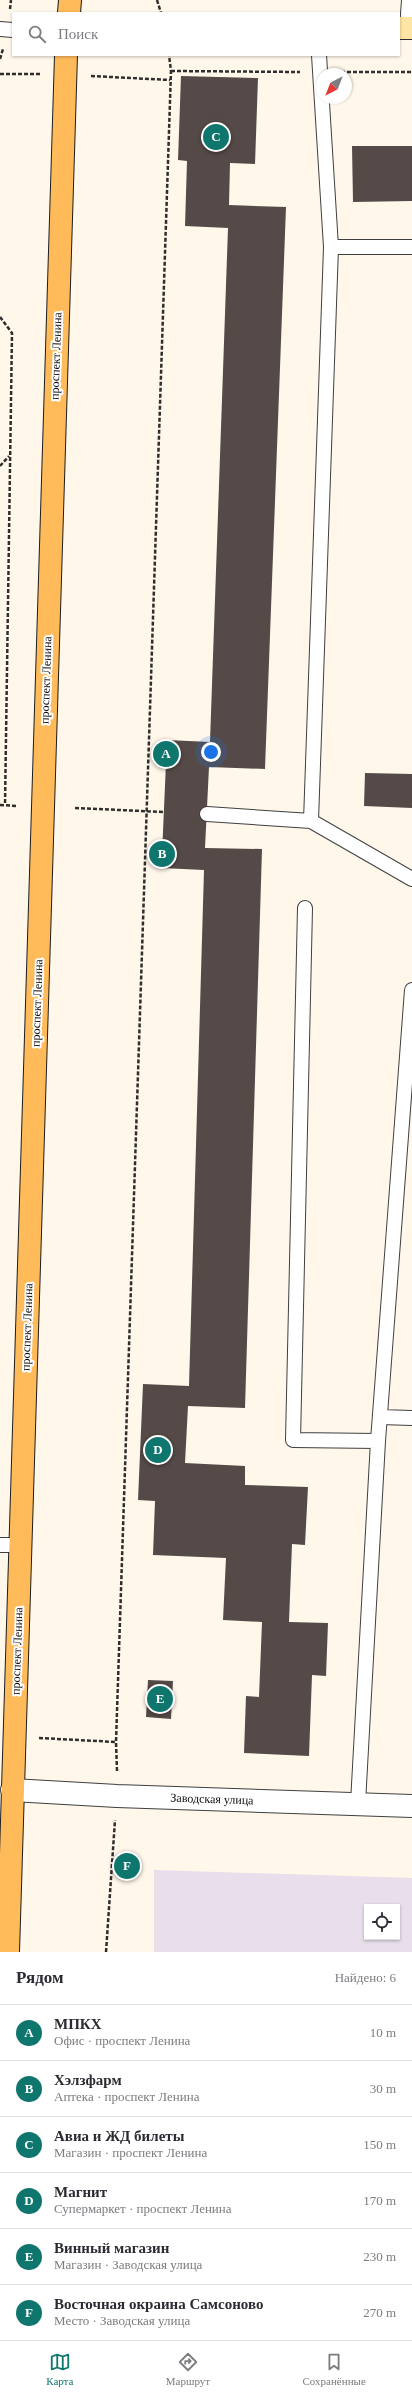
<!DOCTYPE html>
<html lang="ru">
<head>
<meta charset="utf-8">
<style>
	:root { --surface:#fff; --page:#f2f2f3; --text:#2b2b33; --muted:#7c7c81; --line:#e1e1e2; --accent:#0f766e }
	body { margin:0; font-family:"Times New Roman",serif; background:var(--page); color:var(--text) }
	.controls { position:absolute; right:12px; bottom:12px; display:grid; overflow:hidden; border-radius:0px; box-shadow:0 1px 3px #0004 }
	.controls button { width:36px; height:36px; display:grid; place-items:center; padding:0; border:0; border-bottom:1px solid var(--line); background:var(--surface); color:var(--text); font:20px sans-serif }
	.compass { position:absolute; left:316px; top:68px; width:36px; height:36px; border-radius:50%; background:var(--surface); box-shadow:0 1px 3px #0004; rotate:222deg }
	.you { position:absolute; left:211px; top:752px; width:14px; height:14px; margin:-10px; border:3px solid #fff; border-radius:50%; background:#1a73e8; box-shadow:0 0 0 6px #1a73e833 }
	.badge { display:grid; place-items:center; width:26px; height:26px; border-radius:50%; background:var(--accent); color:#fff; font-size:13px; font-weight:700 }
	.pin { position:absolute; translate:-50% -50%; border:2px solid #fff; box-shadow:0 1px 4px #0006 }
	.list { margin:0; padding:0; list-style:none }
	h2 { display:flex; justify-content:space-between; align-items:center; height:52px; margin:0; padding:0 16px; font-size:17px }
	h2 small { font-size:13px; font-weight:400; color:var(--muted) }
	.list li { display:grid; grid-template-columns:26px 1fr auto; gap:12px; align-items:center; box-sizing:border-box; height:56px; padding:0 16px; border-top:1px solid var(--line) }
	.list b { display:block; font-size:15px; white-space:nowrap }
	.list p { margin:0; font-size:13px; white-space:nowrap; color:var(--muted) }
	.list em { font-size:13px; font-style:normal; color:var(--muted) }
	.icon { flex:none; width:22px; height:22px; fill:none; stroke:currentColor; stroke-width:2; stroke-linecap:round; stroke-linejoin:round }
	.map { position:relative; flex:none; width:412px; height:1952px; overflow:hidden }
	.search { position:absolute; background:var(--surface); box-shadow:0 1px 3px #0004; left:12px; right:12px; top:12px; height:44px; display:flex; align-items:center; gap:10px; box-sizing:border-box; padding:0 14px; border-radius:0px; color:var(--muted); font-size:15px }
	.sheet { height:388px; background:var(--surface) }
	nav { display:flex; justify-content:space-around; align-items:center; box-sizing:border-box; height:56px; border-top:1px solid var(--line); background:var(--surface); font-size:11px; color:var(--muted) }
	nav a { display:grid; justify-items:center; gap:2px }
	nav .on { color:var(--accent) }
	.map>svg:first-child { display:block }
</style>
</head>
<body>
<div class="map">
<svg width="412" height="1952" viewBox="0 0 412 1952">
	<rect width="100%" height="100%" fill="#fff7ea"/>
	<path fill="#e8deec" fill-rule="evenodd" d="M 154,1870 L 412,1878 L 412,1952 L 154,1952 ZM 367,1907 L 397,1907 L 397,1937 L 367,1937 Z"/>
	<path fill="#554a47" d="M 181,76 L 258,78 L 255,164 L 230,163 L 229,205 L 286,207 L 265,769 L 209,767 L 205,848 L 262,849 L 245,1408 L 188,1406 L 185,1463 L 245,1466 L 245,1485 L 308,1487 L 305,1545 L 292,1544 L 289,1622 L 328,1623 L 326,1676 L 312,1675 L 309,1756 L 244,1753 L 246,1696 L 259,1697 L 262,1622 L 223,1620 L 226,1558 L 153,1555 L 155,1501 L 138,1500 L 143,1384 L 189,1386 L 204,870 L 162,868 L 162,854 L 167,740 L 210,742 L 228,228 L 185,226 L 187,161 L 178,160 Z
		M 352,146 L 412,146 L 412,201 L 353,202 Z
		M 365,773 L 412,774 L 412,808 L 364,806 Z
		M 148,1680 L 173,1681 L 171,1719 L 146,1717 Z"/>
	<g fill="none" stroke-linecap="round" stroke-linejoin="round">
		<g stroke="#3f3f3f" stroke-width="16">
			<path id="service" d="M 407,28 L 409,0
				M 0,29 L 13,30
				M 319,55 L 331,247 L 311,821 L 412,879
				M 331,247 L 412,247
				M 207,814 L 311,821
				M 305,908 L 293,1440 L 378,1441
				M 380,1417 L 412,1418
				M 0,1545 L 21,1545
				M 358,1803 L 378,1441 L 412,990"/>
		</g>
		<g stroke="#3f3f3f" stroke-width="24">
			<path id="tertiary" d="M 12,1790 L 117,1796 L 412,1806"/>
		</g>
		<g stroke="#2e2e2e" stroke-width="24">
			<path id="secondary" d="M 399,28 L 412,28"/>
		</g>
		<g stroke="#1d1d1d" stroke-width="24">
			<path id="primary" d="M 69,13 L 70,0
				M 8,1952 L 66,55"/>
		</g>
		<path stroke="#2e2e2e" stroke-width="2.5" stroke-dasharray="4 2" stroke-linecap="butt" d="M 157,0 L 161,13
			M 10,9 L 11,0
			M 0,59 L 3,49
			M 171,71 L 300,72
			M 341,72 L 412,72
			M 0,74 L 40,74
			M 91,76 L 170,80
			M 0,317 L 12,333 L 5,805
			M 0,466 L 9,456
			M 0,805 L 17,806
			M 75,808 L 164,812
			M 39,1738 L 116,1742
			M 117,1771 L 116,1742 L 171,71 L 169,55
			M 106,1952 L 115,1820"/>
		<use href="#service" stroke="#fff" stroke-width="14"/>
		<use href="#tertiary" stroke="#fff" stroke-width="22"/>
		<use href="#secondary" stroke="#ffe5a5" stroke-width="22"/>
		<use href="#primary" stroke="#ffba5a" stroke-width="22"/>
	</g>
	<g text-anchor="middle" dominant-baseline="central" stroke-width="4" stroke-linejoin="round" paint-order="stroke">
		<g font-size="12" fill="#0c0c0c" stroke="#fff">
			<text transform="translate(56 356) rotate(-88)">проспект Ленина</text>
			<text transform="translate(46 680) rotate(-88)">проспект Ленина</text>
			<text transform="translate(37 1003) rotate(-88)">проспект Ленина</text>
			<text transform="translate(27 1327) rotate(-88)">проспект Ленина</text>
			<text transform="translate(17 1651) rotate(-88)">проспект Ленина</text>
			<text transform="translate(212 1799) rotate(2)">Заводская улица</text>
		</g>
	</g>
</svg>
<div class="controls">
<button><svg class="icon" aria-label="locate" viewBox="0 0 24 24"><circle cx="12" cy="12" r="6"/><path d="M12 2v4M12 18v4M2 12h4M18 12h4"/></svg></button>
</div>
<svg class="compass" viewBox="-18 -18 36 36"><path d="M0-13l5 13h-10z" fill="#e53935"/><path d="M0 13l5-13h-10z" fill="#7c7c81"/></svg>
<div class="you"></div>
<div class="pin badge" style="left:166px;top:754px">A</div>
<div class="pin badge" style="left:162px;top:854px">B</div>
<div class="pin badge" style="left:216px;top:137px">C</div>
<div class="pin badge" style="left:158px;top:1450px">D</div>
<div class="pin badge" style="left:160px;top:1699px">E</div>
<div class="pin badge" style="left:127px;top:1866px">F</div>
<div class="search"><svg class="icon" aria-label="search" viewBox="0 0 24 24"><circle cx="10" cy="10" r="6"/><path d="M15 15l6 6"/></svg>Поиск</div>
</div>
<section class="sheet">
<h2>Рядом<small>Найдено: 6</small></h2>
<ul class="list">
<li><span class="badge">A</span><div><b>МПКХ</b><p>Офис · проспект Ленина</p></div><em>10 m</em></li>
<li><span class="badge">B</span><div><b>Хэлзфарм</b><p>Аптека · проспект Ленина</p></div><em>30 m</em></li>
<li><span class="badge">C</span><div><b>Авиа и ЖД билеты</b><p>Магазин · проспект Ленина</p></div><em>150 m</em></li>
<li><span class="badge">D</span><div><b>Магнит</b><p>Супермаркет · проспект Ленина</p></div><em>170 m</em></li>
<li><span class="badge">E</span><div><b>Винный магазин</b><p>Магазин · Заводская улица</p></div><em>230 m</em></li>
<li><span class="badge">F</span><div><b>Восточная окраина Самсоново</b><p>Место · Заводская улица</p></div><em>270 m</em></li>
</ul>
</section>
<nav>
<a class="on"><svg class="icon" aria-label="map" viewBox="0 0 24 24"><path d="M3 6l6-2 6 2 6-2v14l-6 2-6-2-6 2zM9 4v14M15 6v14"/></svg>Карта</a>
<a><svg class="icon" aria-label="directions" viewBox="0 0 24 24"><path d="M12 3l9 9-9 9-9-9zM9 14v-3h6M13 9l2 2-2 2"/></svg>Маршрут</a>
<a><svg class="icon" aria-label="saved" viewBox="0 0 24 24"><path d="M7 4h10v16l-5-4-5 4z"/></svg>Сохранённые</a>
</nav>
</body>
</html>
